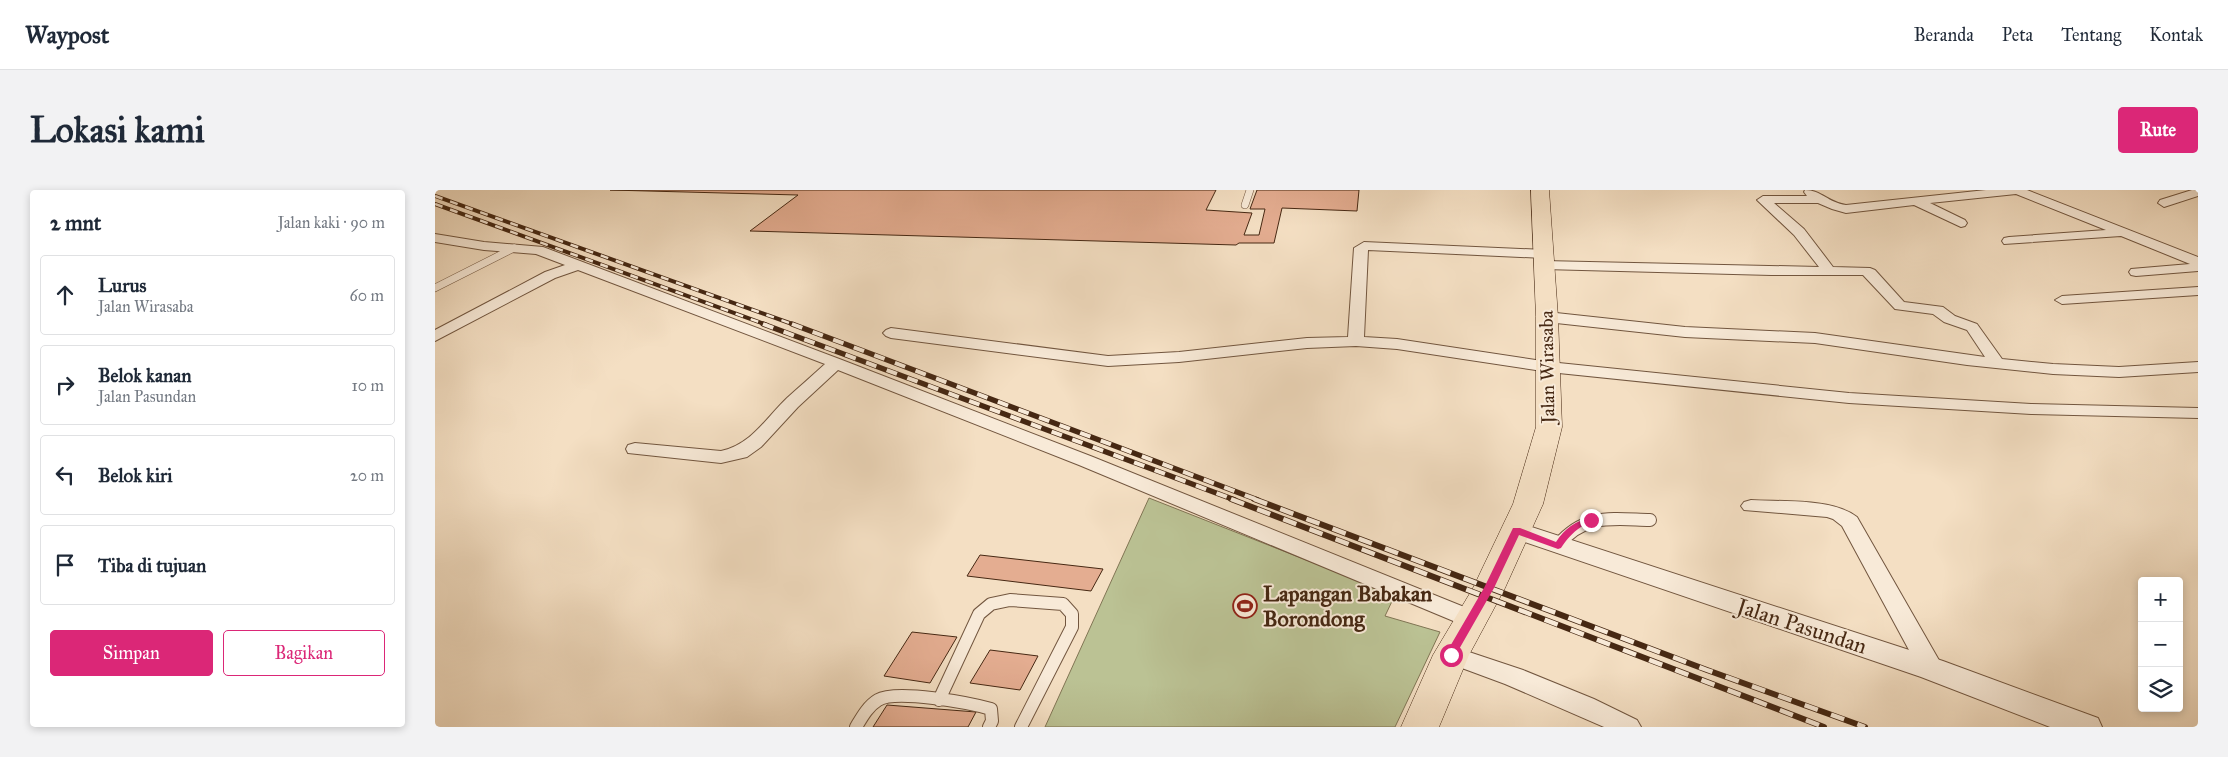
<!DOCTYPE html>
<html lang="id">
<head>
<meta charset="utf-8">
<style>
	:root { --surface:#fff; --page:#f2f2f3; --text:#1f2937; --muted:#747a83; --line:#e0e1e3; --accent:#db2777 }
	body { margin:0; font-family:"IM FELL Great Primer",serif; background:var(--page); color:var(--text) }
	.controls { position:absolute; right:15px; bottom:15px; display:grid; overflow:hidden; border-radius:5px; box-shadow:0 2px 8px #0003 }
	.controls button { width:45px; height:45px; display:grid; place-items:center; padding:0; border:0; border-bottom:1px solid var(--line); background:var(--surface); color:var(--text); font:25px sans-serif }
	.stop { position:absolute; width:15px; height:15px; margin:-11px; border:4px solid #db2777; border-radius:50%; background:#fff }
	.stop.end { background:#db2777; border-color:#fff; box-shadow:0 1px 5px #0008 }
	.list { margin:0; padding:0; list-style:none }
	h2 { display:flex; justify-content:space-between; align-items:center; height:65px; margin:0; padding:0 20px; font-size:21px }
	h2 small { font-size:16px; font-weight:400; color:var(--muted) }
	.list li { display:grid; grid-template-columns:32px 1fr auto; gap:15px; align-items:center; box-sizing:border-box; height:80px; margin:0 10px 10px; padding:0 10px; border:1px solid var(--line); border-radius:5px }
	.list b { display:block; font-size:19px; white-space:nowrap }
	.list p { margin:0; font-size:16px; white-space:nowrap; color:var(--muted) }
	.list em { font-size:16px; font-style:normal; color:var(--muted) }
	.actions { display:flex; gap:10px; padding:15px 20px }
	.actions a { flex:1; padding:11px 0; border:1px solid var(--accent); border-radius:5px; text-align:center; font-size:18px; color:var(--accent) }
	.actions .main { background:var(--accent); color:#fff }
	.icon { flex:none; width:28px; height:28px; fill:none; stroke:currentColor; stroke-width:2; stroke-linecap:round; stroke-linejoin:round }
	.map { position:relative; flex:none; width:1763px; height:537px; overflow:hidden; border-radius:5px }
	header { display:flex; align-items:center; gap:30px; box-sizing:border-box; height:70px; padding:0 25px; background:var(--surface); border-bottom:1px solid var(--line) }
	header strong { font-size:24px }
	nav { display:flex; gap:28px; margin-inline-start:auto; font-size:18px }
	.intro { display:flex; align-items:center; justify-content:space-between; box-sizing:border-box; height:120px; padding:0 30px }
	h1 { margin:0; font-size:35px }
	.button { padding:12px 22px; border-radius:5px; background:var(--accent); color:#fff; font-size:18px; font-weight:700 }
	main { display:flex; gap:30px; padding:0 30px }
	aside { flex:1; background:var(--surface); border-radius:5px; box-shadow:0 2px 8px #0003 }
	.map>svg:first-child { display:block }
</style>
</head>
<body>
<header>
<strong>Waypost</strong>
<nav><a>Beranda</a><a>Peta</a><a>Tentang</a><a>Kontak</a></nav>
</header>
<div class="intro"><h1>Lokasi kami</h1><a class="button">Rute</a></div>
<main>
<aside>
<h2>2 mnt<small>Jalan kaki · 90 m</small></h2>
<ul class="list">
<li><svg class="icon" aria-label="ahead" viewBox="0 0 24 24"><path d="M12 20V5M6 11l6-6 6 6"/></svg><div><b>Lurus</b><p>Jalan Wirasaba</p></div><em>60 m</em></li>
<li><svg class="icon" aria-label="right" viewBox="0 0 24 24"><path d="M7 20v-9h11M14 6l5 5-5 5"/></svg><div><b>Belok kanan</b><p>Jalan Pasundan</p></div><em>10 m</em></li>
<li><svg class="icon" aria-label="left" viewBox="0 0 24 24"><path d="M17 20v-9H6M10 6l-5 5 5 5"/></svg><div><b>Belok kiri</b></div><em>20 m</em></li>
<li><svg class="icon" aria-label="arrive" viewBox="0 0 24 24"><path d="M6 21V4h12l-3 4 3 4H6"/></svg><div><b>Tiba di tujuan</b></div></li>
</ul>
<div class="actions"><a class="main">Simpan</a><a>Bagikan</a></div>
</aside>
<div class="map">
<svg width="1763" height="537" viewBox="0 0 1763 537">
	<rect width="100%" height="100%" fill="#f4dfc3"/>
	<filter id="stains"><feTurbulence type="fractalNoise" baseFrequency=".004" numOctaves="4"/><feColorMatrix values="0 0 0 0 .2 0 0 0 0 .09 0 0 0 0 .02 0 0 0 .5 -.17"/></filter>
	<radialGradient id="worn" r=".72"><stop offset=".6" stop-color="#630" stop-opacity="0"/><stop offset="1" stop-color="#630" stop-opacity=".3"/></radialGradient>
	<path fill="#bbc294" stroke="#807554" d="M 714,308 L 960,405 L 950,426 L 1005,442 L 960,537 L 610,537 Z"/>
	<path fill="#e4ad91" stroke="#462813" d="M 175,0 L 781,0 L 771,20 L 817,23 L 809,45 L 824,45 L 830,19 L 815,19 L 822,0 L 924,0 L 922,21 L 847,18 L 839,53 L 804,53 L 801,55 L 315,41 L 363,5 Z
		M 545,365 L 668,379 L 656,401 L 532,386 Z
		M 477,442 L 522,447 L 495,493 L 449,486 Z
		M 555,460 L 603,466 L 585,500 L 535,493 Z
		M 452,515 L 541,522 L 533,537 L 438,537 Z"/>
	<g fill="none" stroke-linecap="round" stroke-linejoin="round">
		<g stroke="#72563f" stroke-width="8">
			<path id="service-far1" d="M 810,15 L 815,0
				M 0,98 L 79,58"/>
		</g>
		<g stroke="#72563f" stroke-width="14">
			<path id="service" d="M 1123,355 C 1150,323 1177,329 1215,330
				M 504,510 L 544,424 L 556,414 L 575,410 L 628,414 L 637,424 L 637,437 L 586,537
				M 421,537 C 427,527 433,516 443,510 C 461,499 535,513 556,519 L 557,531 L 554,537"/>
		</g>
		<g stroke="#72563f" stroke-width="2">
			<path id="minor" d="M 1370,0 C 1386,0 1394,13 1411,15 L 1551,0 L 1592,0 L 1763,67 L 1763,81 L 1701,86 L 1696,85 L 1694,82 L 1696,79 L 1755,74 L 1686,46 L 1569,54 L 1567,51 L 1569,48 L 1574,47 L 1671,40 L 1581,4 L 1495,13 L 1530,30 L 1532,33 L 1530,36 L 1526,37 L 1479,15 L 1411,23 L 1397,19 L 1383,13 L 1339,13 L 1369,39 L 1398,77 L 1435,78 L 1440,80 L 1469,112 L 1508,117 L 1520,126 L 1542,134 L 1567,169 L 1618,174 L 1684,177 L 1763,172 L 1763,182 L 1684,187 L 1618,184 L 1532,175 L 1380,153 L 1250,147 L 1112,132 L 1107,130 L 1104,127 L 1107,124 L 1112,122 L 1250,137 L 1380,143 L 1550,167 L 1532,140 L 1509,132 L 1498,124 L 1460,119 L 1428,85 L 1336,85 L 1109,79 L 1102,75 L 1109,71 L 1384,77 L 1359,45 L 1322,10 L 1328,6 L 1372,6 L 1369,2 Z
				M 1757,0 L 1763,0 L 1763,6 L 1729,17 L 1723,13 L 1725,10 Z
				M 0,44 L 49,52 L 108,57 L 407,170 L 658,267 L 1044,423 L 1047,429 L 1044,435 L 1036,437 L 1028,435 L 644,275 L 403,180 L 363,217 L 326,257 L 312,267 L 286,273 L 193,263 L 191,259 L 193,255 L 200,253 L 286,261 C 316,255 331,228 352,208 C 364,197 377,186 390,174 L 143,80 L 120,88 L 0,151 L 0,140 L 110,82 L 130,75 L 101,64 L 49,60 L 0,52 Z
				M 929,52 L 1109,60 L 1116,64 L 1109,68 L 933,60 L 929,147 L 962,149 L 1114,172 L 1414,203 L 1596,214 L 1763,218 L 1763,228 L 1596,224 L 1414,213 L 1114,182 L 962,159 L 921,156 L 872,158 L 744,172 L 673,176 L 456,148 L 451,146 L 448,143 L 451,140 L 456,138 L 673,166 L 744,162 L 872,148 L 913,147 L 919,58 Z
				M 1763,97 L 1763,105 L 1627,114 L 1620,110 L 1627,106 Z
				M 1316,310 C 1348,312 1397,308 1422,327 L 1509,479 L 1506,486 L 1497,488 L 1488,486 L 1407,336 L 1398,329 L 1392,327 L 1309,320 L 1306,316 L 1309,312 Z
				M 1016,456 L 1088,480 L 1159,509 L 1202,530 L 1206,537 L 1169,537 L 1070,494 L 1008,471 L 1004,465 L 1008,459 Z"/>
		</g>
		<g stroke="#72563f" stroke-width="2">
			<path id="tertiary" d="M 1081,332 L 1508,471 L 1663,528 L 1667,537 L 1615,537 L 1486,487 L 1072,346 L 1068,340 L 1072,334 Z"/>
		</g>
		<g stroke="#462813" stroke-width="1">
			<path id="primary" d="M 1096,0 L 1114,0 L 1123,127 L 1127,237 L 1108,314 L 1070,398 L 1034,465 L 1004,537 L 966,537 L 998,465 L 1038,398 L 1078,314 L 1101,237 L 1101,127 Z"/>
		</g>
		<use href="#service-far1" stroke="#f8ead8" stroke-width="7"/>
		<use href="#service" stroke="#f8ead8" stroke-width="12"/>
		<use href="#minor" fill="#f8ead8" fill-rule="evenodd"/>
		<use href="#tertiary" fill="#f8ead8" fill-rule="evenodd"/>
		<use href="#primary" fill="#f4dfc3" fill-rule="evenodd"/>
		<g stroke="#462813" stroke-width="4">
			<path id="rail-far2" d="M 0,6 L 360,135
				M 0,14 L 332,135"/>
		</g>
		<g stroke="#462813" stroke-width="5.5">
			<path id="rail-far1" d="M 328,134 L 800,310
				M 357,134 L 823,310"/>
		</g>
		<g stroke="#462813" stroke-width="6">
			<path id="rail" d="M 796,309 L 1389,537
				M 819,309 L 1272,480 L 1430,537"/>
		</g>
		<use href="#rail-far2" stroke="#f8ead8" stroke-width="2.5" stroke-dasharray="8" stroke-linecap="butt"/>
		<use href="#rail-far1" stroke="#f8ead8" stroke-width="4" stroke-dasharray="11" stroke-linecap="butt"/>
		<use href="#rail" stroke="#f8ead8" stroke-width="4.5" stroke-dasharray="14" stroke-linecap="butt"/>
	</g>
	<path fill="#db2777" d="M 1156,327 L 1161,330 C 1157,333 1151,334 1146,337 C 1137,343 1132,349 1126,358 L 1123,359 L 1084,345 L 1059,398 L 1019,468 L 1012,468 L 1010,465 L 1049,398 L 1078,338 L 1085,338 L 1121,352 C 1130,338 1141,331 1156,327 Z"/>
	<defs>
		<g id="stadium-ring" transform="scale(1.25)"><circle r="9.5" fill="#f8ead8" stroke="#8f2418" stroke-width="1.5"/><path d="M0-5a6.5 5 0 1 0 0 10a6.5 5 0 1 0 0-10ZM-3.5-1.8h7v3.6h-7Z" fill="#8f2418"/></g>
	</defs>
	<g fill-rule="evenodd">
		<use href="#stadium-ring" x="810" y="416"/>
	</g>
	<g text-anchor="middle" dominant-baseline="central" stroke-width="4" stroke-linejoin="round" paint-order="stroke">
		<g font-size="19" fill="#462813" stroke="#f8ead8">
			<text transform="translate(1112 177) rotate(-91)">Jalan Wirasaba</text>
		</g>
		<g font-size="22" font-weight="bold" fill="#462813" stroke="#f8ead8" text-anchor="start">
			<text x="828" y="403">Lapangan Babakan<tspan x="828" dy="25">Borondong</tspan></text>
		</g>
		<g font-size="22" fill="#462813" stroke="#f8ead8">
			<text transform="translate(1367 436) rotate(18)">Jalan Pasundan</text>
		</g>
	</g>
	<rect width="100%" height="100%" filter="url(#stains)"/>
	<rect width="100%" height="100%" fill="url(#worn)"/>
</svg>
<div class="controls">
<button>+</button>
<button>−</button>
<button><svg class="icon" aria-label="layers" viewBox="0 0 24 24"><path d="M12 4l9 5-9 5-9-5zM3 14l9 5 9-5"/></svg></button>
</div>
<div class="stop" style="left:1016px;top:465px"></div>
<div class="stop end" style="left:1156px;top:330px"></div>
</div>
</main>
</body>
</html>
